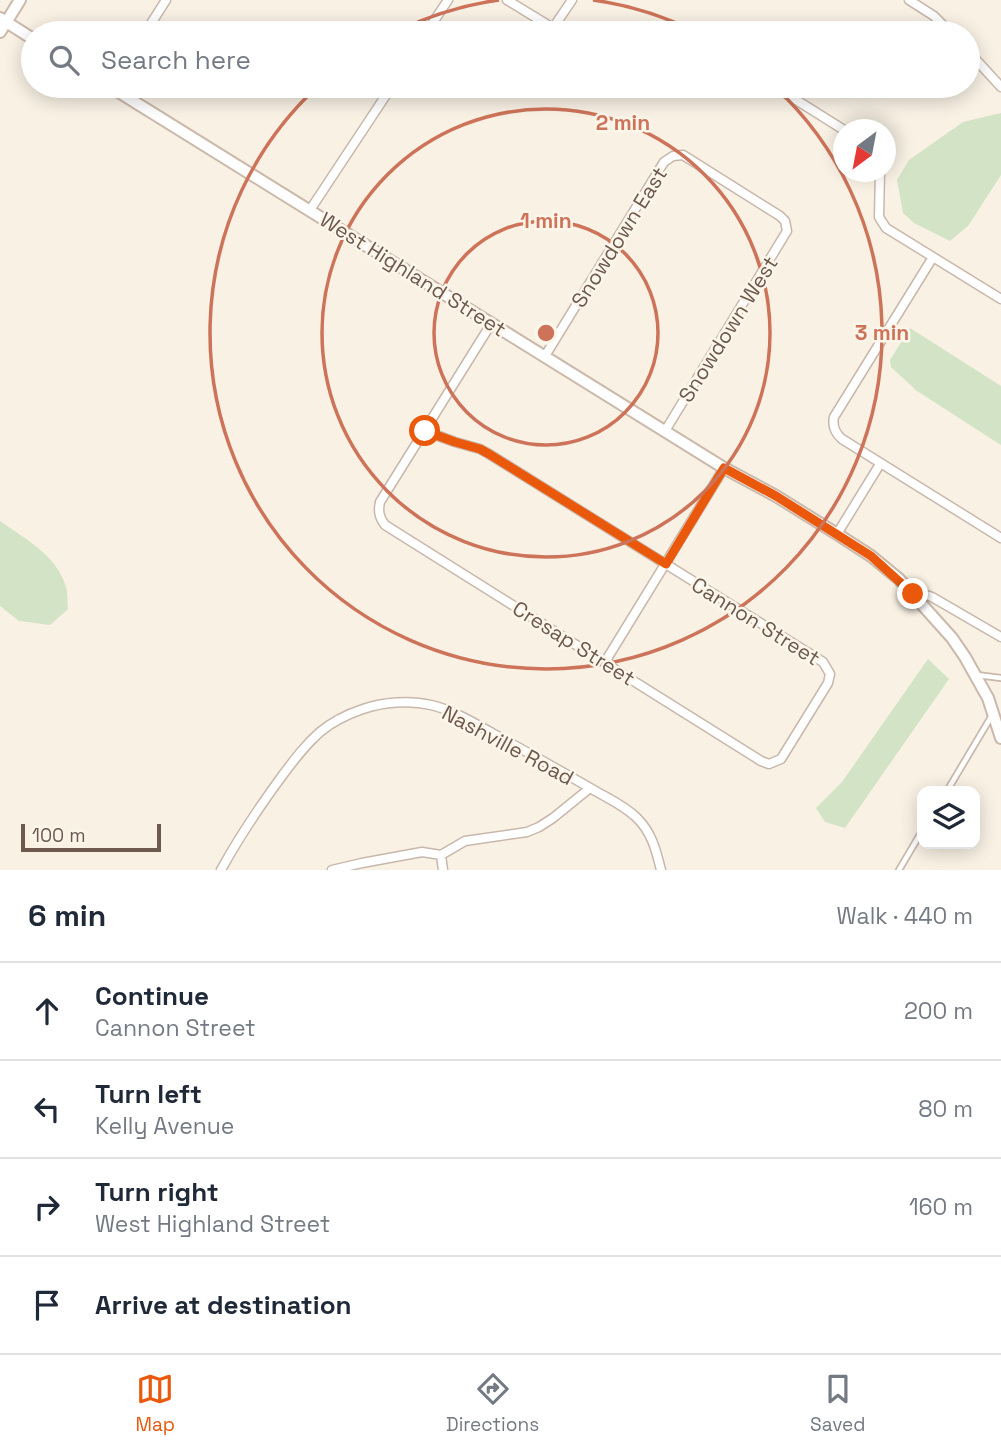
<!DOCTYPE html>
<html lang="en">
<head>
<meta charset="utf-8">
<style>
	:root { --surface:#fff; --page:#f6f6f7; --text:#1f2937; --muted:#747a83; --line:#e0e1e3; --accent:#ea580c }
	body { margin:0; font-family:"Space Grotesk",sans-serif; background:var(--page); color:var(--text) }
	.controls { position:absolute; right:21px; bottom:21px; display:grid; overflow:hidden; border-radius:14px; box-shadow:0 4px 18px #0003 }
	.controls button { width:63px; height:63px; display:grid; place-items:center; padding:0; border:0; border-bottom:2px solid var(--line); background:var(--surface); color:var(--text); font:35px sans-serif }
	.compass { position:absolute; left:833px; top:119px; width:63px; height:63px; border-radius:50%; background:var(--surface); box-shadow:0 4px 18px #0003; rotate:212deg }
	.scale { position:absolute; left:21px; bottom:18px; width:140px; box-sizing:border-box; padding-left:7px; border:4px solid #6d594d; border-top:0; font-size:19px; line-height:24px; white-space:nowrap; color:#6d594d; -webkit-text-stroke:5px #fcf5ea; paint-order:stroke }
	.stop { position:absolute; width:21px; height:21px; margin:-16px; border:5px solid #ea580c; border-radius:50%; background:#fff }
	.stop.end { background:#ea580c; border-color:#fff; box-shadow:0 2px 7px #0008 }
	.list { margin:0; padding:0; list-style:none }
	h2 { display:flex; justify-content:space-between; align-items:center; height:91px; margin:0; padding:0 28px; font-size:30px }
	h2 small { font-size:23px; font-weight:400; color:var(--muted) }
	.list li { display:grid; grid-template-columns:46px 1fr auto; gap:21px; align-items:center; box-sizing:border-box; height:98px; padding:0 28px; border-top:2px solid var(--line) }
	.list b { display:block; font-size:26px; white-space:nowrap }
	.list p { margin:0; font-size:23px; white-space:nowrap; color:var(--muted) }
	.list em { font-size:23px; font-style:normal; color:var(--muted) }
	.icon { flex:none; width:38px; height:38px; fill:none; stroke:currentColor; stroke-width:2; stroke-linecap:round; stroke-linejoin:round }
	.map { position:relative; flex:none; width:1001px; height:870px; overflow:hidden }
	.search { position:absolute; background:var(--surface); box-shadow:0 4px 18px #0003; left:21px; right:21px; top:21px; height:77px; display:flex; align-items:center; gap:18px; box-sizing:border-box; padding:0 24px; border-radius:38px; color:var(--muted); font-size:26px }
	.sheet { height:483px; background:var(--surface) }
	nav { display:flex; justify-content:space-around; align-items:center; box-sizing:border-box; height:98px; border-top:2px solid var(--line); background:var(--surface); font-size:19px; color:var(--muted) }
	nav a { display:grid; justify-items:center; gap:4px }
	nav .on { color:var(--accent) }
	.map>svg:first-child { display:block }
</style>
</head>
<body>
<div class="map">
<svg width="1001" height="870" viewBox="0 0 1001 870">
	<rect width="100%" height="100%" fill="#f9f1e4"/>
	<path fill="#d2e4c5" d="M 1001,113 L 1001,175 L 968,226 L 950,241 L 914,223 L 903,213 L 897,180 L 909,160 L 963,122 Z
		M 910,328 L 1001,386 L 1001,445 L 917,391 L 891,367 L 890,360 Z
		M 0,521 C 25,539 57,555 66,587 C 68,593 67,602 68,609 L 50,625 L 19,621 L 0,606 Z
		M 928,659 L 949,679 L 845,828 L 825,822 L 816,808 L 842,782 Z"/>
	<g fill="none" stroke-linecap="round" stroke-linejoin="round">
		<g stroke="#c8b8ac" stroke-width="8">
			<path id="lane" d="M 977,675 L 1001,678
				M 947,791 L 991,717
				M 899,870 L 922,831"/>
		</g>
		<g stroke="#c8b8ac" stroke-width="11">
			<path id="street" d="M 507,0 L 561,33
				M 909,0 L 934,16 L 951,33
				M 553,28 L 572,0
				M 145,33 L 166,0
				M 426,33 L 448,0
				M 968,51 L 1001,87
				M 774,86 L 844,130
				M 880,172 L 879,217 L 886,228 L 1001,299
				M 310,210 L 392,86
				M 933,257 L 834,417 C 832,426 835,433 842,439 L 1001,538
				M 545,356 L 664,162 L 673,156 L 683,155 L 780,216 L 785,221 L 787,231 L 665,431
				M 425,431 L 455,442 L 480,449 L 489,454 L 823,662 L 830,674 L 828,683 L 781,759 L 769,764 L 761,761 L 385,525 C 379,517 378,511 380,502 L 491,324
				M 837,534 L 880,464
				M 913,594 L 920,593 L 932,597 L 1001,637
				M 605,662 L 724,468
				M 441,855 L 443,870
				M 221,870 C 239,837 260,806 282,776 C 294,760 305,745 320,732 C 332,722 348,714 363,709 C 383,702 410,700 431,705 C 453,710 474,723 494,734 C 527,752 559,770 592,789 C 607,798 624,805 637,818 C 652,833 656,850 661,870
				M 332,870 L 362,863 L 422,852 L 441,855 L 465,841 L 527,832 L 539,827 L 553,818 L 590,788"/>
		</g>
		<g stroke="#cbb9ab" stroke-width="14">
			<path id="secondary" d="M 0,18 L 33,39
				M 0,32 L 20,0
				M 109,86 L 724,468 L 776,496 L 837,534 L 871,556 L 899,579 L 952,638 L 965,657 L 988,698 L 1001,738"/>
		</g>
		<use href="#lane" stroke="#fff" stroke-width="4.5"/>
		<use href="#street" stroke="#fff" stroke-width="8"/>
		<use href="#secondary" stroke="#fff" stroke-width="10"/>
	</g>
	<g fill="none" stroke-linecap="round" stroke-linejoin="round">
		<path stroke="#ea580c" stroke-width="9" d="M 425,431 L 455,442 L 480,449 L 489,454 L 666,564 L 724,468 L 776,496 L 871,556 L 913,594"/>
	</g>
	<g fill="none" stroke="#cd7359" stroke-width="3.5">
		<circle cx="546" cy="333" r="112"/>
		<circle cx="546" cy="333" r="224"/>
		<path d="M396 32A336 336 0 0 1 499 0M593 0A336 336 0 0 1 696 32M775 87A336 336 0 1 1 317 87"/>
	</g>
	<g text-anchor="middle" dominant-baseline="central" stroke-width="5" stroke-linejoin="round" paint-order="stroke">
		<g font-size="21" fill="#6d594d" stroke="#fcf5ea">
			<text transform="translate(619 237) rotate(-58)">Snowdown East</text>
			<text transform="translate(413 274) rotate(32)">West Highland Street</text>
			<text transform="translate(728 329) rotate(-58)">Snowdown West</text>
			<text transform="translate(756 621) rotate(32)">Cannon Street</text>
			<text transform="translate(574 643) rotate(32)">Cresap Street</text>
			<text transform="translate(508 745) rotate(28)">Nashville Road</text>
		</g>
	</g>
	<circle cx="546" cy="333" r="10" fill="#cd7359" stroke="#fcf5ea" stroke-width="3.5"/>
	<g font-size="21" text-anchor="middle" font-weight="bold" fill="#cd7359" stroke="#fcf5ea" stroke-width="5" stroke-linejoin="round" paint-order="stroke">
		<text x="623" y="130">2 min</text>
		<text x="546" y="228">1 min</text>
		<text x="882" y="340">3 min</text>
	</g>
</svg>
<div class="controls">
<button><svg class="icon" aria-label="layers" viewBox="0 0 24 24"><path d="M12 4l9 5-9 5-9-5zM3 14l9 5 9-5"/></svg></button>
</div>
<svg class="compass" viewBox="-18 -18 36 36"><path d="M0-13l5 13h-10z" fill="#e53935"/><path d="M0 13l5-13h-10z" fill="#747a83"/></svg>
<div class="scale">100 m</div>
<div class="stop" style="left:425px;top:431px"></div>
<div class="stop end" style="left:913px;top:594px"></div>
<div class="search"><svg class="icon" aria-label="search" viewBox="0 0 24 24"><circle cx="10" cy="10" r="6"/><path d="M15 15l6 6"/></svg>Search here</div>
</div>
<section class="sheet">
<h2>6 min<small>Walk · 440 m</small></h2>
<ul class="list">
<li><svg class="icon" aria-label="ahead" viewBox="0 0 24 24"><path d="M12 20V5M6 11l6-6 6 6"/></svg><div><b>Continue</b><p>Cannon Street</p></div><em>200 m</em></li>
<li><svg class="icon" aria-label="left" viewBox="0 0 24 24"><path d="M17 20v-9H6M10 6l-5 5 5 5"/></svg><div><b>Turn left</b><p>Kelly Avenue</p></div><em>80 m</em></li>
<li><svg class="icon" aria-label="right" viewBox="0 0 24 24"><path d="M7 20v-9h11M14 6l5 5-5 5"/></svg><div><b>Turn right</b><p>West Highland Street</p></div><em>160 m</em></li>
<li><svg class="icon" aria-label="arrive" viewBox="0 0 24 24"><path d="M6 21V4h12l-3 4 3 4H6"/></svg><div><b>Arrive at destination</b></div></li>
</ul>
</section>
<nav>
<a class="on"><svg class="icon" aria-label="map" viewBox="0 0 24 24"><path d="M3 6l6-2 6 2 6-2v14l-6 2-6-2-6 2zM9 4v14M15 6v14"/></svg>Map</a>
<a><svg class="icon" aria-label="directions" viewBox="0 0 24 24"><path d="M12 3l9 9-9 9-9-9zM9 14v-3h6M13 9l2 2-2 2"/></svg>Directions</a>
<a><svg class="icon" aria-label="saved" viewBox="0 0 24 24"><path d="M7 4h10v16l-5-4-5 4z"/></svg>Saved</a>
</nav>
</body>
</html>
